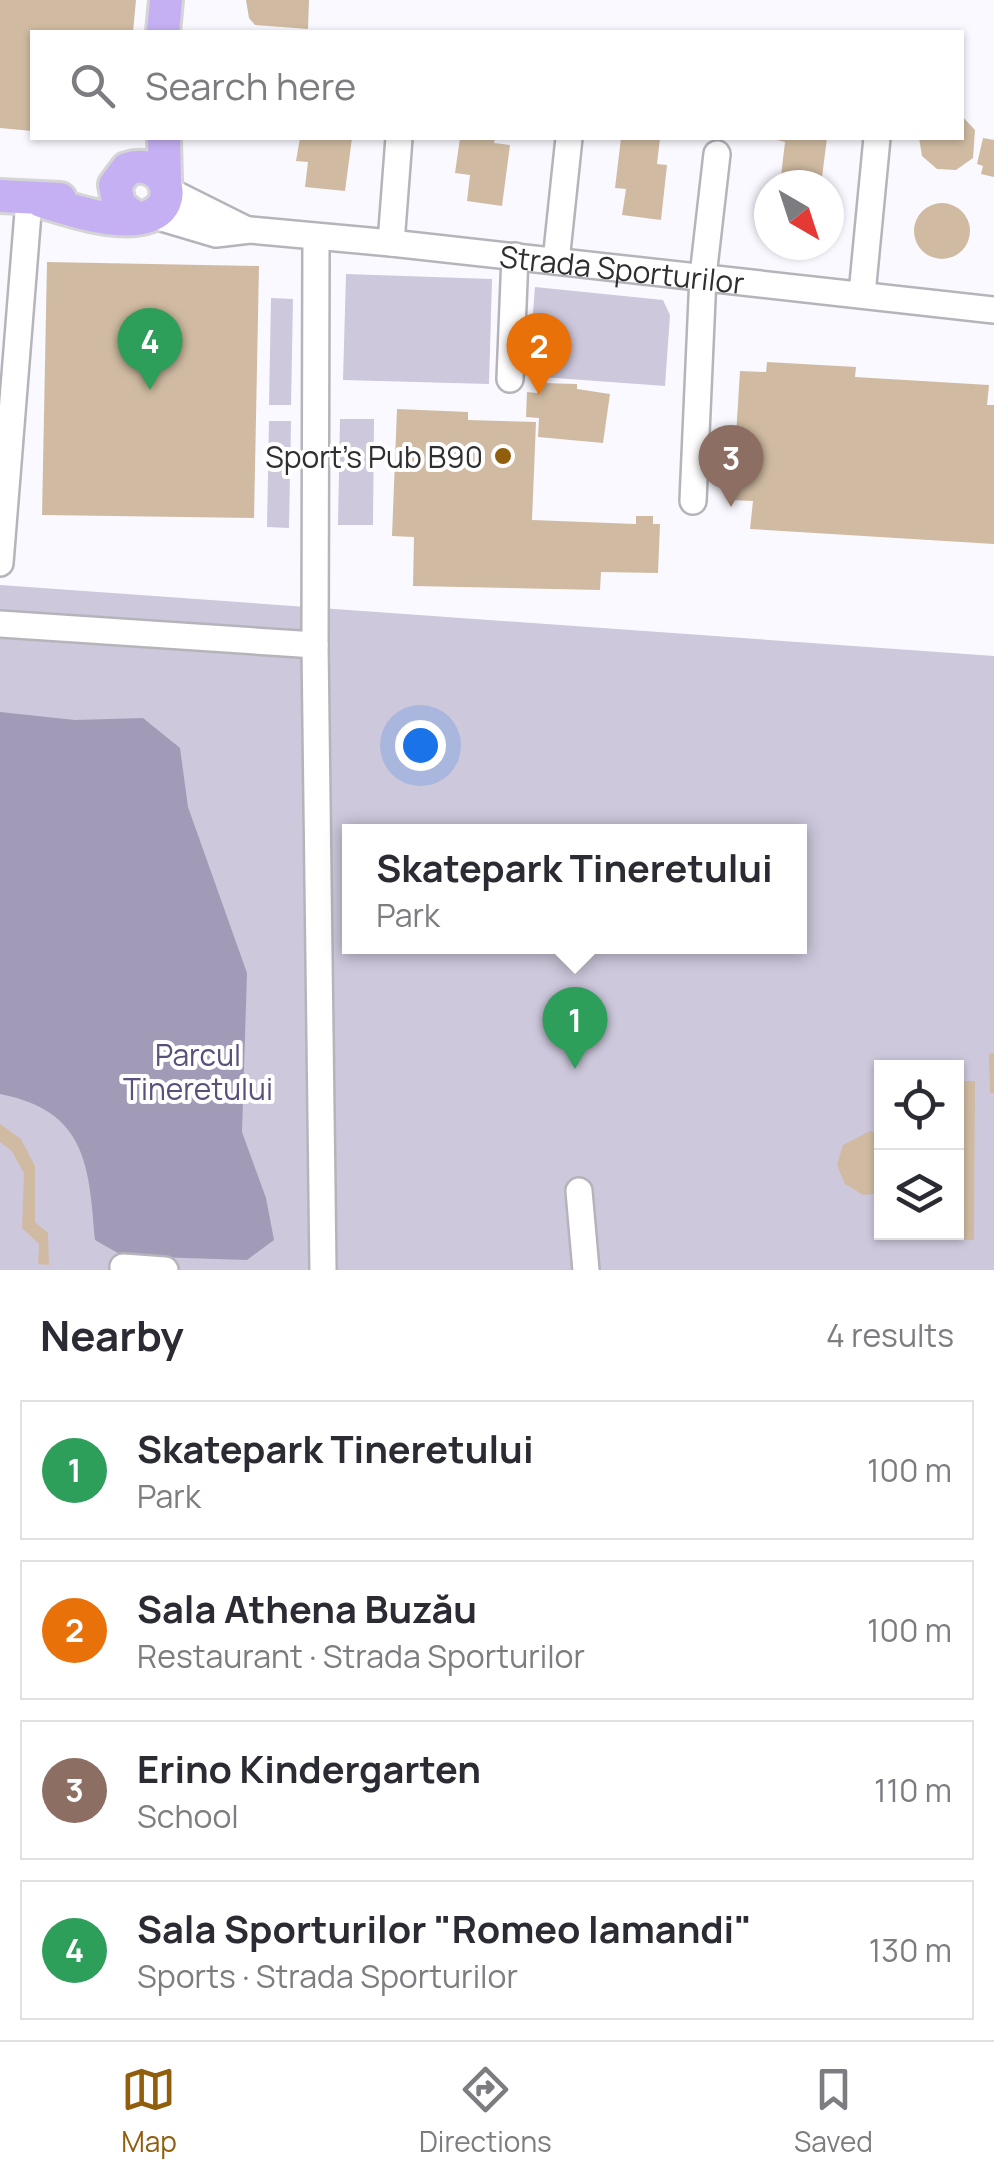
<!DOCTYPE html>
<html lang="en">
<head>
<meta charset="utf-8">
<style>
	:root { --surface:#fff; --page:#f7f7f7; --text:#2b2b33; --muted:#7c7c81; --line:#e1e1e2; --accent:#905e0c }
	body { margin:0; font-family:Manrope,sans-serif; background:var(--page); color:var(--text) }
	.controls { position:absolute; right:30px; bottom:30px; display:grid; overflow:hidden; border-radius:0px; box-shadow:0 2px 8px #0004 }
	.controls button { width:90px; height:90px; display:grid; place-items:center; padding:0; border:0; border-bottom:2px solid var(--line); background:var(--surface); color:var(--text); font:50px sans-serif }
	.compass { position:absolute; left:754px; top:170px; width:90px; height:90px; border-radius:50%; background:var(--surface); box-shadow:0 2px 8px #0004; rotate:141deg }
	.you { position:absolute; left:420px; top:745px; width:35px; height:35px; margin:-25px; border:8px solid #fff; border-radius:50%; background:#1a73e8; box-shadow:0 0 0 15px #1a73e833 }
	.badge { display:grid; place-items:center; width:65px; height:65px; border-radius:50%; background:var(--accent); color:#fff; font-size:32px; font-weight:700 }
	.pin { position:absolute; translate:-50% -82px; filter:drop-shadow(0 2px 5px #0008) }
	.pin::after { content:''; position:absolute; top:52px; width:35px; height:30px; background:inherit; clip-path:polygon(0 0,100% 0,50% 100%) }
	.popup { position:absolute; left:342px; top:824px; width:465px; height:130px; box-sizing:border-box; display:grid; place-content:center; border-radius:0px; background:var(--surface); filter:drop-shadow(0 2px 8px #0005); font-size:32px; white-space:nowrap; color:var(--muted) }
	.popup b { font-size:38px; color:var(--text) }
	.popup::after { content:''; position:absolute; left:50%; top:100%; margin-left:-20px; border:20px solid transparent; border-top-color:var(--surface) }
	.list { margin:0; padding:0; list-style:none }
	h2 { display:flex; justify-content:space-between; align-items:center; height:130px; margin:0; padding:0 40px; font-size:42px }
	h2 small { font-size:32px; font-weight:400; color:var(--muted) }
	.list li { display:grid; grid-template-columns:65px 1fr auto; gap:30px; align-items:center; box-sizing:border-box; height:140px; margin:0 20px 20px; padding:0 20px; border:2px solid var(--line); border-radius:0px }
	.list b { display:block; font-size:38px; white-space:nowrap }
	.list p { margin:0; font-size:32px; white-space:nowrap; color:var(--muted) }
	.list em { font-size:32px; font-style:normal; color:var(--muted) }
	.icon { flex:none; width:55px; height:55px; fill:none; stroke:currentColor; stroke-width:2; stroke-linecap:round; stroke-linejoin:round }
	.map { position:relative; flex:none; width:994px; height:1270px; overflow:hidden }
	.search { position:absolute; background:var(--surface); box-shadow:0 2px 8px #0004; left:30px; right:30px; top:30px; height:110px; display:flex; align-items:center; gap:25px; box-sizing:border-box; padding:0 35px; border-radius:0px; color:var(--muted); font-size:38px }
	.sheet { height:770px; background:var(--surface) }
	nav { display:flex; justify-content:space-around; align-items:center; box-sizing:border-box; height:140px; border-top:2px solid var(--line); background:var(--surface); font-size:28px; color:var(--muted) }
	nav a { display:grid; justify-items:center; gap:5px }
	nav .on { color:var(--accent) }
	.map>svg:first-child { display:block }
</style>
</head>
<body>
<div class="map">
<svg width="994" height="1270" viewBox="0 0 994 1270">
	<rect width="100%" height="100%" fill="#faf9ff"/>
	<path fill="#cdc8dc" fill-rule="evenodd" d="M 346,274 L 492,279 L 489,384 L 343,380 Z
		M 535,287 L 663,300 L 670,315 L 665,386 L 528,376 Z
		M 271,298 L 293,299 L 291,405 L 269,405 Z
		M 340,419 L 374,419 L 373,525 L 338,525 Z
		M 269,421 L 291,421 L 289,528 L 267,527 Z
		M 0,585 L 994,656 L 994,1270 L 0,1270 ZM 350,832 L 800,832 L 800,946 L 350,946 ZM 882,1068 L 956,1068 L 956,1232 L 882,1232 Z"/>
	<path fill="#a29bb8" d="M 0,712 L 75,720 L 143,718 L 180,748 L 188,807 L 247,973 L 242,1132 L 266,1198 L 274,1240 L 247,1260 L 123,1256 L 95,1240 C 89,1164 86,1111 0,1094 Z"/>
	<path fill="#d0bba2" d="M 0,0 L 136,0 L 133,32 L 32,32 L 32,131 L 0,128 Z
		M 246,0 L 309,0 L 308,29 L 255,25 L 249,18 Z
		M 962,116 L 975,130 L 973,158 L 956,170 L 937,169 L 922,156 L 919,138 L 962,138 Z
		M 300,138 L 352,138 L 345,191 L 305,187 L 308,162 L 296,161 Z
		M 460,138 L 495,138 L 494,143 L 510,145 L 502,206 L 467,201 L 470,175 L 455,173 Z
		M 621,138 L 660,138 L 657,164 L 667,165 L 661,220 L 622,215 L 626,189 L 615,188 Z
		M 769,138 L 827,138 L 821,185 L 780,185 L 785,142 Z
		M 983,138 L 994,140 L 994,177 L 981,174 L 983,166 L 977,164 Z
		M914 231a28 28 0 1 1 56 0a28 28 0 1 1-56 0Z
		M 47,262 L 259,266 L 254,518 L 42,515 Z
		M 767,362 L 856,367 L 855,377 L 989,385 L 987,405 L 994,405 L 994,544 L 750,529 L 753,501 L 732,500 L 740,371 L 766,372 Z
		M 543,383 L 577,384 L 577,389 L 610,394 L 603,443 L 538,437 L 539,418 L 526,417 L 527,392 L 537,393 L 537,385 Z
		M 397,409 L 468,412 L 468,420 L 536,422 L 532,520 L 636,524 L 636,516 L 653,516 L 653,524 L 660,524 L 658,573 L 601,572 L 600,590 L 413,586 L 414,537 L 392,536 Z
		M 994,1053 L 994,1093 L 990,1093 L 989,1054 Z
		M 956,1081 L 975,1081 L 974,1240 L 923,1240 L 923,1232 L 956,1232 Z
		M 0,1124 L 21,1139 L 35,1166 L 35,1222 L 48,1233 L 49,1265 L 38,1264 L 39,1244 L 22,1228 L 24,1173 L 11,1150 L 0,1142 Z
		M 870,1131 L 882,1134 L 882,1193 L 863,1195 L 845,1184 L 837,1165 L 843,1145 Z"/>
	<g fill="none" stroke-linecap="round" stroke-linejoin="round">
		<g stroke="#b6b4ba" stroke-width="30">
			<g id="minor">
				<path d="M 167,190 L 245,229"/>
				<path id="s1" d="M 152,215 L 216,234 L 250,230 L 391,243 L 994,310"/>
				<path d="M 316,239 L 315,645 L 323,1270"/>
				<path d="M 391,243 L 399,138"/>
				<path d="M 556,261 L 569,138"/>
				<path d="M 862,294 L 877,138"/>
				<path d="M 510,379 L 515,256"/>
				<path d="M 693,501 L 703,276 L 717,154"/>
				<path d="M 0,563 L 29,200"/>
				<path d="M 0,624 L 315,645"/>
				<path d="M 579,1191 L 586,1270"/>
				<path d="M 123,1267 L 165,1270"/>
			</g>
		</g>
		<g stroke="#d5d5d6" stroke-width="38">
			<path id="major" d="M 163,32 L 166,0
				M 164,138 L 165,182
				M 0,196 L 60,199
				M 41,201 C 71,210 119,227 149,216 C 182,204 165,156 127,169 L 115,185 L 119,205 L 134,217"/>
		</g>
		<use href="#minor" stroke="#fff" stroke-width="25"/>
		<use href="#major" stroke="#c5b0f3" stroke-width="32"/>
	</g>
	<circle fill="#905e0c" stroke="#fff" stroke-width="4" cx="503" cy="456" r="10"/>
	<g text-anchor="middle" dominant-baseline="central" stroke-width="8" stroke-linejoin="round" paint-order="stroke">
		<g font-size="30" fill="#2f2e30" stroke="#fff">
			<text stroke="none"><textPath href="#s1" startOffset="475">Strada Sporturilor</textPath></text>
		</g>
		<g font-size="30" fill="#2f2e30" stroke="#fff" text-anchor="end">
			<text x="483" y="456">Sport's Pub B90</text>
		</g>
		<g font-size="30" fill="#5b507c" stroke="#fff">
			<text x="198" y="1054">Parcul<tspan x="198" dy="34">Tineretului</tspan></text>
		</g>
	</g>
</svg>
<div class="controls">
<button><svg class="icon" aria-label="locate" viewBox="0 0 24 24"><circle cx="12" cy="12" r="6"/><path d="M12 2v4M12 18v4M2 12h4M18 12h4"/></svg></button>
<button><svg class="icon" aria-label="layers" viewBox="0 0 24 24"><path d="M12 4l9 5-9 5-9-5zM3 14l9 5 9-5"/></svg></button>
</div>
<svg class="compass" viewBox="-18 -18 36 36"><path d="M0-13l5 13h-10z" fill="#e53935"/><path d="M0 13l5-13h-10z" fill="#7c7c81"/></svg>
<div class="you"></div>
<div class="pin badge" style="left:575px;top:1069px;background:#2e9e5b">1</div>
<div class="popup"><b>Skatepark Tineretului</b>Park</div>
<div class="pin badge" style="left:539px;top:395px;background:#e8710a">2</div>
<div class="pin badge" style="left:731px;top:507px;background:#8d6e63">3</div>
<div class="pin badge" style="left:150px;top:390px;background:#2e9e5b">4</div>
<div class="search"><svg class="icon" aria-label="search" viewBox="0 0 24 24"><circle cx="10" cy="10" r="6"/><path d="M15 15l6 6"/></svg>Search here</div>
</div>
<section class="sheet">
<h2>Nearby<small>4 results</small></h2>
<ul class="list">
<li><span class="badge" style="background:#2e9e5b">1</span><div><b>Skatepark Tineretului</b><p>Park</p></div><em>100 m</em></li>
<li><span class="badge" style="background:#e8710a">2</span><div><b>Sala Athena Buzău</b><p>Restaurant · Strada Sporturilor</p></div><em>100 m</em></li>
<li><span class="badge" style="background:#8d6e63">3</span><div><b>Erino Kindergarten</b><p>School</p></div><em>110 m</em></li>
<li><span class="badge" style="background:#2e9e5b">4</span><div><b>Sala Sporturilor &quot;Romeo Iamandi&quot;</b><p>Sports · Strada Sporturilor</p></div><em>130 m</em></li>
</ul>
</section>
<nav>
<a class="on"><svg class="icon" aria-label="map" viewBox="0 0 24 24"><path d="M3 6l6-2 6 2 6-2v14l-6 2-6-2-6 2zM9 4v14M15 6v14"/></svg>Map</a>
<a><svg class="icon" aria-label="directions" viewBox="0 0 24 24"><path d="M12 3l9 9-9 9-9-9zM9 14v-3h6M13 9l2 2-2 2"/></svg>Directions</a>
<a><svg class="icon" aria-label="saved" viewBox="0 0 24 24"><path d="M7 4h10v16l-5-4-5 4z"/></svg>Saved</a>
</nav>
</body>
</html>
